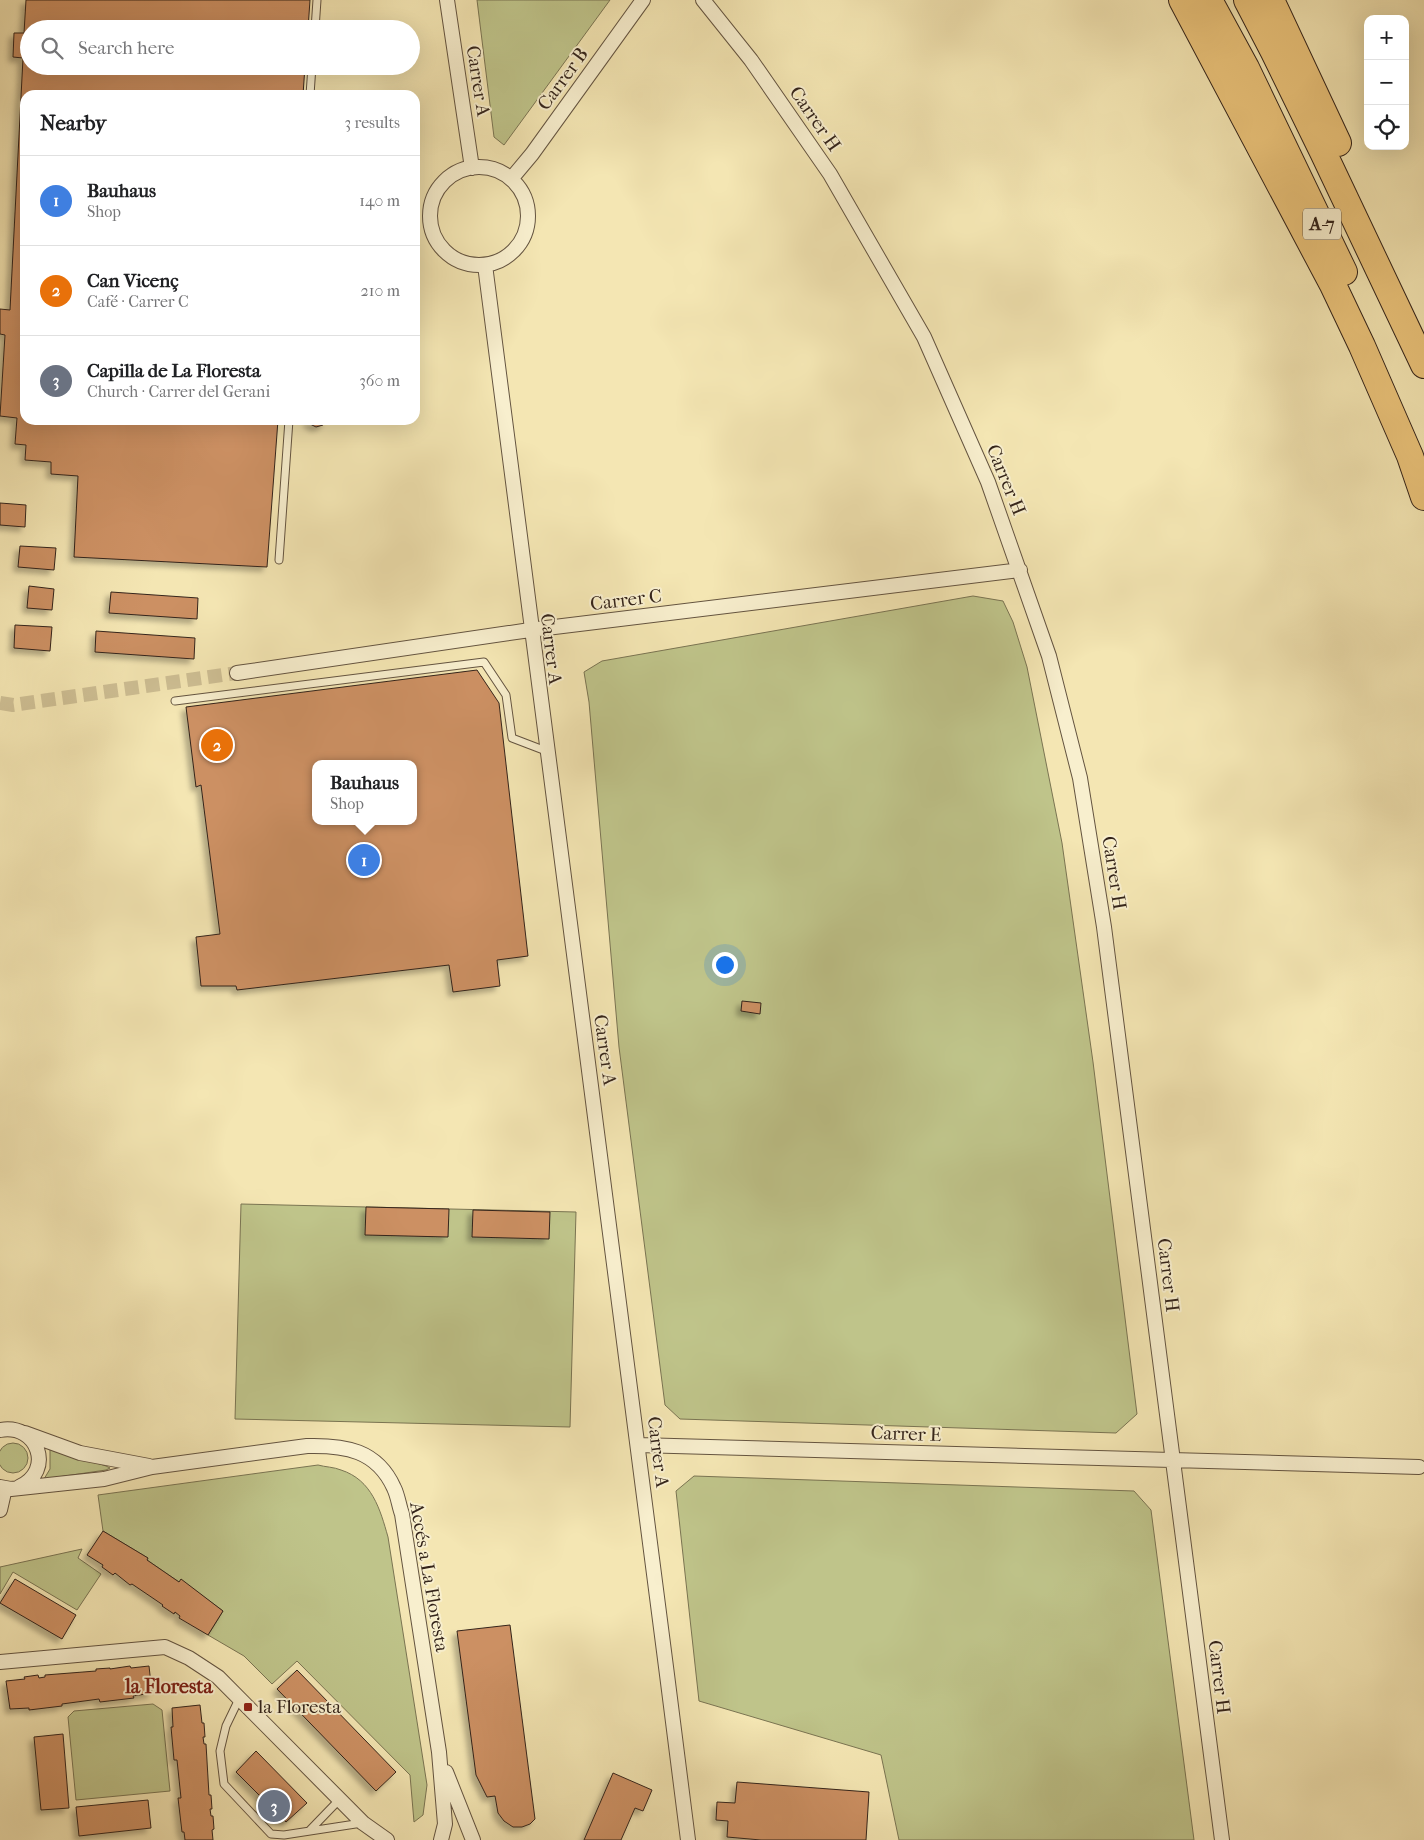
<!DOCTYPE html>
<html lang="en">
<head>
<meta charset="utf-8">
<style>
	:root { --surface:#fff; --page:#f6f6f6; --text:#202124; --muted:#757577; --line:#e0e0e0; --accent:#8f2418 }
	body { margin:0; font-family:"IM FELL French Canon",serif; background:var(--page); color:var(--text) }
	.controls { position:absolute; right:15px; top:15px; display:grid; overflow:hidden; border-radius:10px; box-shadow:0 5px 20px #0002 }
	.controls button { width:45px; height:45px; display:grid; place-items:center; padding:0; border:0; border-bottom:1px solid var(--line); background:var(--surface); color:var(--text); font:25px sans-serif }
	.you { position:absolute; left:724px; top:964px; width:18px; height:18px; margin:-12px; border:4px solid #fff; border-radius:50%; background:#1a73e8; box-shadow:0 0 0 8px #1a73e833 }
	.badge { display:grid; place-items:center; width:32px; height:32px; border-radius:50%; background:var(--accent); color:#fff; font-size:16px; font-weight:700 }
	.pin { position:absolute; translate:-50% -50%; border:2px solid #fff; box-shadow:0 1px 5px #0006 }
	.popup { position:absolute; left:312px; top:760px; width:105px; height:65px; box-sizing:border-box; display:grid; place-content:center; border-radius:10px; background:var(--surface); filter:drop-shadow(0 1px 4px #0005); font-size:16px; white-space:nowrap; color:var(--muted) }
	.popup b { font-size:19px; color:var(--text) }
	.popup::after { content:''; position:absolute; left:50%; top:100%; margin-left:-10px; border:10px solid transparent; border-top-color:var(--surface) }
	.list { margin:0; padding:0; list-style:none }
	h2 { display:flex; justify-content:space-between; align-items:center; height:65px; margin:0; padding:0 20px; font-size:21px }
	h2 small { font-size:16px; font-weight:400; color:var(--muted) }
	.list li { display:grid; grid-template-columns:32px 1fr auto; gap:15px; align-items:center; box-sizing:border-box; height:90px; padding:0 20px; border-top:1px solid var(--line) }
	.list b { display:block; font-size:19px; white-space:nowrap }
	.list p { margin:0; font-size:16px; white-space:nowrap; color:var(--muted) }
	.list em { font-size:16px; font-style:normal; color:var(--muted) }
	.icon { flex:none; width:28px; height:28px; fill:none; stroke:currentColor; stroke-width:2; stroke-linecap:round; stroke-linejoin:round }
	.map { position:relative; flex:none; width:1424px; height:1840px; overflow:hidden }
	.search { position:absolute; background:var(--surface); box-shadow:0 5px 20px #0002; left:20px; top:20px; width:400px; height:55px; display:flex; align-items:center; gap:12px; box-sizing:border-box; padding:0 18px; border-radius:28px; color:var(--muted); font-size:19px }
	.panel { position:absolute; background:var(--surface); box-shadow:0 5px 20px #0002; left:20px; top:90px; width:400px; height:335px; border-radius:15px }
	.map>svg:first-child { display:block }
</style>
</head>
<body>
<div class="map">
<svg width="1424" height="1840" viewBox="0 0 1424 1840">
	<defs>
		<filter id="shadow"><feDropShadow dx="-4.5" dy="4.5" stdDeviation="2.5" flood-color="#0004"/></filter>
	</defs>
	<rect width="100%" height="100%" fill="#f4e6b3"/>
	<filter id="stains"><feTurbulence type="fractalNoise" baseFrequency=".004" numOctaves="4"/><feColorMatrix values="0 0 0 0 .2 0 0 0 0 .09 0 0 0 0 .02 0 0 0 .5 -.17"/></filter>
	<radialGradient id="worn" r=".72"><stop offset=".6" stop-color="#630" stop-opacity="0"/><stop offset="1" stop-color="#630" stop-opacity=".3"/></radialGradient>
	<path fill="#bfc48a" stroke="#7a7452" d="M 477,0 L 610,0 L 504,145 L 494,137 Z
		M 973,596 L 1003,601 L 1013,622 L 1027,667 L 1062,843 L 1093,1062 L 1137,1414 L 1116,1433 L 680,1419 L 665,1405 L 619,1047 L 589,702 L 584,672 L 602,661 Z
		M 241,1204 L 576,1212 L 570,1427 L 235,1419 Z
		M-2 1458a15 15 0 1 1 30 0a15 15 0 1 1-30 0Z
		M 50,1448 L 106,1466 L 110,1468 L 106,1470 L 44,1479 L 50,1469 Z
		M 318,1465 C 325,1467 334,1467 341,1470 C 372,1480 380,1509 388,1537 L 427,1785 L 423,1815 L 414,1822 L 410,1775 L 297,1661 L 272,1684 L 244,1656 L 208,1635 L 223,1611 L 181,1580 L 179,1582 L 147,1560 L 148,1558 L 103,1531 L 98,1495 Z
		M 694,1476 L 1134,1491 L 1151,1510 L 1194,1840 L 899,1840 L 881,1755 L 699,1701 L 676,1491 Z
		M 82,1549 L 78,1558 L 101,1574 L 77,1610 L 13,1572 L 0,1594 L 0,1567 Z
		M 153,1704 L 162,1710 L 170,1791 L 76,1800 L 68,1717 L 74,1711 Z"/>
	<path fill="#cc9063" stroke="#34241a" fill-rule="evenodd" filter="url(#shadow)" d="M 26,0 L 310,0 L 308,29 L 29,29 L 29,66 L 305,66 L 303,95 L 25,95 L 25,420 L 278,420 L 267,567 L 74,557 L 78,476 L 51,474 L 51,462 L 25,460 L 26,445 L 15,444 L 17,418 L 0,416 L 5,335 L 0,334 L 0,309 L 10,310 L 23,58 L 13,57 L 14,33 L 24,33 Z
		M 307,420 L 327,420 L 323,425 L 316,427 L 310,424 Z
		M 0,503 L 26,505 L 25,527 L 0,525 Z
		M 20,546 L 56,548 L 54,570 L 18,567 Z
		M 29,586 L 54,589 L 52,610 L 27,608 Z
		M 111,592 L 198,598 L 197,619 L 109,613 Z
		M 15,625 L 52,627 L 50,651 L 14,648 Z
		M 96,631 L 195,638 L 194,659 L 95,652 Z
		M 477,670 L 499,703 L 528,956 L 497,960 L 500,986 L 453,992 L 449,965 L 237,990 L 236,986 L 201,986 L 196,937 L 220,934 L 201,785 L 196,787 L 186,707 ZM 315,764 L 413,764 L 413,821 L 315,821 Z
		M 742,1001 L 761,1003 L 760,1014 L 741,1011 Z
		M 366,1207 L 449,1209 L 448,1237 L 365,1235 Z
		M 473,1210 L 550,1212 L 549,1239 L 472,1237 Z
		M 103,1531 L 148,1558 L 147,1560 L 179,1582 L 181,1579 L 223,1611 L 208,1635 L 179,1618 L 180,1616 L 175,1612 L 174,1614 L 162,1606 L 163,1605 L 132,1584 L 130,1585 L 115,1573 L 113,1575 L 102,1567 L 103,1565 L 87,1555 Z
		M 15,1579 L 76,1615 L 62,1639 L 0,1603 Z
		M 510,1625 L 535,1819 L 530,1824 L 522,1827 L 513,1827 L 504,1821 L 498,1813 L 495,1796 L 487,1797 L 476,1775 L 457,1631 Z
		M 130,1666 L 131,1668 L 149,1666 L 152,1693 L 133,1696 L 134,1698 L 100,1702 L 99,1699 L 62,1704 L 62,1706 L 29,1710 L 29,1708 L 10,1709 L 6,1681 L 25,1679 L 24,1677 L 38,1675 L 39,1678 L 45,1677 L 45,1675 L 96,1671 L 96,1669 L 110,1668 L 110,1669 Z
		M 297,1670 L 396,1772 L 376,1791 L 277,1689 Z
		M 200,1705 L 202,1723 L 204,1723 L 205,1737 L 203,1737 L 204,1744 L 206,1744 L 209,1795 L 211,1795 L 212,1809 L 210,1809 L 211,1816 L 213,1816 L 214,1829 L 212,1830 L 213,1840 L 185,1840 L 184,1832 L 182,1832 L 178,1798 L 181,1798 L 177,1760 L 174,1760 L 171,1727 L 173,1727 L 172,1708 Z
		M 63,1734 L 69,1808 L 41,1810 L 34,1737 Z
		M 256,1751 L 307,1803 L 286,1822 L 236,1772 Z
		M 613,1773 L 652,1790 L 643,1811 L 635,1808 L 621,1840 L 584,1840 Z
		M 737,1782 L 869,1792 L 866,1840 L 761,1840 L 727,1837 L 728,1821 L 716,1820 L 717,1802 L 735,1803 Z
		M 148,1800 L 151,1828 L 79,1836 L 76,1807 Z"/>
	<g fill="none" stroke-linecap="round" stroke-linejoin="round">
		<path stroke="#cebf94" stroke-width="14" stroke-dasharray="14 7" stroke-linecap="butt" d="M 0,703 L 13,705 L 237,673"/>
		<g stroke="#645440" stroke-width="9">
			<path id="service" d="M 315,29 L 317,0
				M 310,95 L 312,66
				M 279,560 L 289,420
				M 175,701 L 484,662 L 506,695 L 512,738 L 546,751
				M 239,1699 L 226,1726 L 220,1751 L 224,1784 L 271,1834 L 284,1835 L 362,1823
				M 310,1830 L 339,1800"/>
		</g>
		<g stroke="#645440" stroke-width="16">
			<path id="minor" d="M 447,0 L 472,168
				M 703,0 L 751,60 L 830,174 L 924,337 L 988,482 L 1049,656 L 1080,778 L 1104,927 L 1222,1840
				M430 216a49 49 0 1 1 98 0a49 49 0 1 1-98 0Z
				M 511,179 L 532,154 L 643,0
				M 485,265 C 549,791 622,1315 688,1840
				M 237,673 L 530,630 L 1020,570
				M 0,1430 C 38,1423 55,1471 19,1487
				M 25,1433 L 80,1453 L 149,1466
				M 638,1445 L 1419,1467
				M 0,1487 L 11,1489 L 104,1479 L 152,1467 L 307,1446 C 345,1445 377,1450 394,1488 C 398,1496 399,1506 402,1514 L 439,1752 L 445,1824 L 441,1840
				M 0,1510 L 5,1488
				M 0,1662 L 165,1647 L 189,1658 L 218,1677 L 363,1823 L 387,1840
				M 446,1772 L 473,1840"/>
		</g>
		<g stroke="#34241a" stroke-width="28">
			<path id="motorway" d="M 1182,0 L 1333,285 L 1362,346 L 1410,456 L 1424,497
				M 1209,0 L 1246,68 L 1344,272
				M 1247,0 L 1274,52 L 1323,152 L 1424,365
				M 1271,0 L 1338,143"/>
		</g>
		<use href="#service" stroke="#f8efce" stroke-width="7"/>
		<use href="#minor" stroke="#f8efce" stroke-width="14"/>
		<use href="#motorway" stroke="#eac37a" stroke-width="26"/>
	</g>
	<rect fill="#8f2418" stroke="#f8efce" stroke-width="2" x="243" y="1702" width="10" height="10" rx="2.5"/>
	<g text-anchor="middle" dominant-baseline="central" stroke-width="4" stroke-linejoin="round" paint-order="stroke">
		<rect fill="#f8efce" stroke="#6f6150" stroke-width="1" x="1303" y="208.5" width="38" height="31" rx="4"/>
		<g font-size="18" font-weight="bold" fill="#34241a">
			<text x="1322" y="224">A-7</text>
		</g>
		<g font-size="19" fill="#34241a" stroke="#f8efce">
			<text transform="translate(563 79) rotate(-54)">Carrer B</text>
			<text transform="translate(478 81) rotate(81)">Carrer A</text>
			<text transform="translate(815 119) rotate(55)">Carrer H</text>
			<text transform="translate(1006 480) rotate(68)">Carrer H</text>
			<text transform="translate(626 600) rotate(-7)">Carrer C</text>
			<text transform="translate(551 649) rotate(83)">Carrer A</text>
			<text transform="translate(1114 873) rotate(81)">Carrer H</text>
			<text transform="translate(605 1050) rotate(82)">Carrer A</text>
			<text transform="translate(1168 1275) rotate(83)">Carrer H</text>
			<text transform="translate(906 1434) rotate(2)">Carrer E</text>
			<text transform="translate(658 1452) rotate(83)">Carrer A</text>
			<text transform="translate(429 1577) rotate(80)">Accés a La Floresta</text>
			<text transform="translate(1219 1677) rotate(83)">Carrer H</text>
		</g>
		<g font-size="19" fill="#34241a" stroke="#f8efce" text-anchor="start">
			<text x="258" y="1707">la Floresta</text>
		</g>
		<g font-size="20" font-weight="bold" fill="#7a1f14" stroke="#f8efce">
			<text x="169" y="1686">la Floresta</text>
		</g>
	</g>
	<rect width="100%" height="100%" filter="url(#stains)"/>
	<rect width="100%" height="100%" fill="url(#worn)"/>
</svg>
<div class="controls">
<button>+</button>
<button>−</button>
<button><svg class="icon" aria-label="locate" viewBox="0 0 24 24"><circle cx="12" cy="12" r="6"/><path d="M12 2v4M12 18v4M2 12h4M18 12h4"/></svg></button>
</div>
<div class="you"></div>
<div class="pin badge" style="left:364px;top:860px;background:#3f7fe0">1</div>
<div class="popup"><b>Bauhaus</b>Shop</div>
<div class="pin badge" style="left:217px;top:745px;background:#e8710a">2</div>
<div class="pin badge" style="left:274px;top:1806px;background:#6b7280">3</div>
<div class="search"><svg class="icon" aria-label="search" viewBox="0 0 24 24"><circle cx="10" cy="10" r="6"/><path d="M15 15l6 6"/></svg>Search here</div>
<section class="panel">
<h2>Nearby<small>3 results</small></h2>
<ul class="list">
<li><span class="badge" style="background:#3f7fe0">1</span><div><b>Bauhaus</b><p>Shop</p></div><em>140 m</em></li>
<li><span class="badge" style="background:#e8710a">2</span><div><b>Can Vicenç</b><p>Café · Carrer C</p></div><em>210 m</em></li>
<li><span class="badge" style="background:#6b7280">3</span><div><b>Capilla de La Floresta</b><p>Church · Carrer del Gerani</p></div><em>360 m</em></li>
</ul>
</section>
</div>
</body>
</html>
